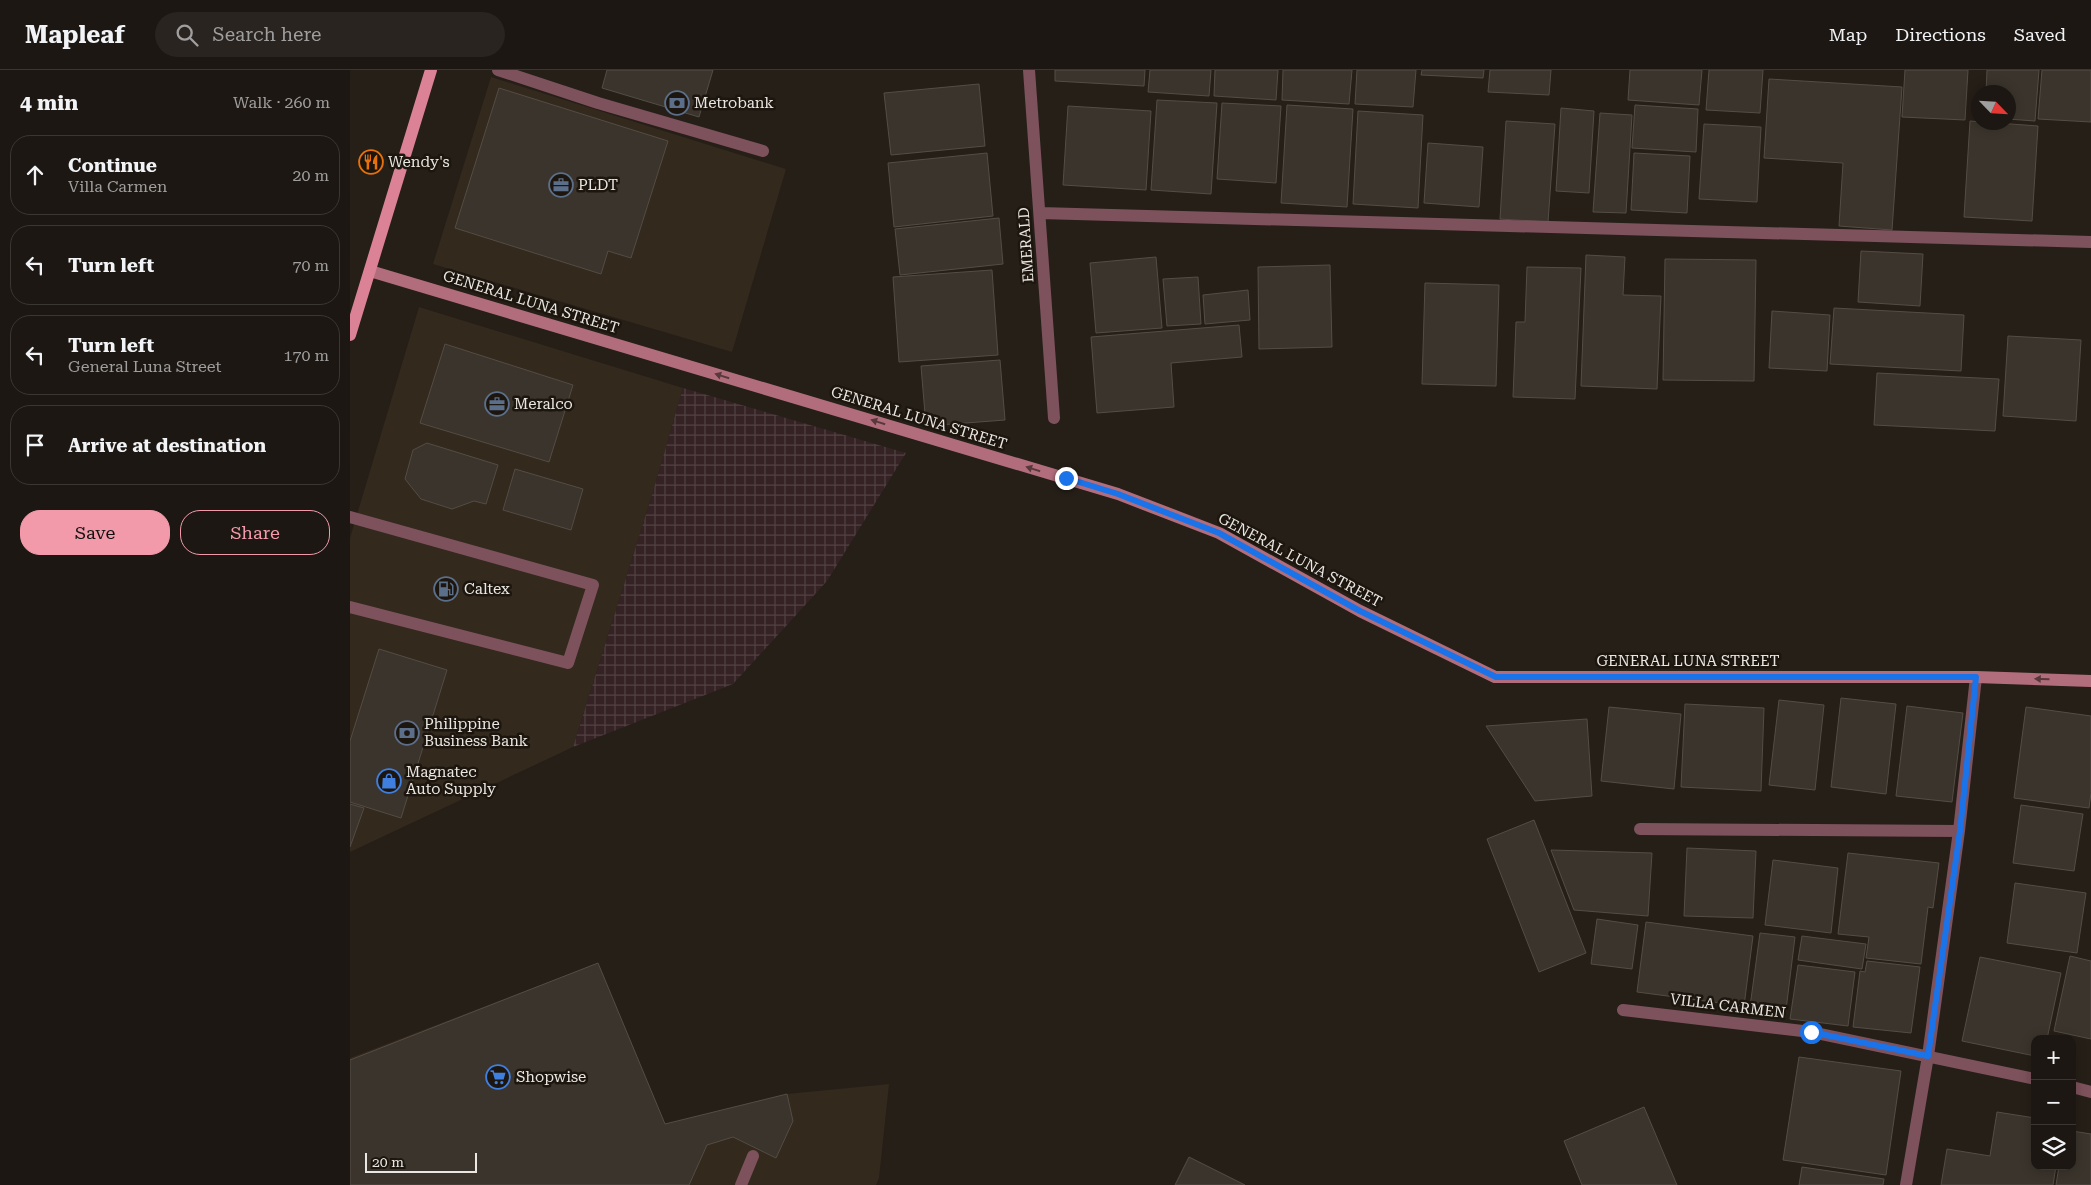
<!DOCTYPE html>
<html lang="en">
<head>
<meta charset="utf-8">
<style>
	:root { --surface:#1c1712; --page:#292420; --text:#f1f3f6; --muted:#a09f9f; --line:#3a3632; --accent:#f39aaa }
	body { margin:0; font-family:"Roboto Serif",serif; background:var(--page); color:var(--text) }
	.controls { position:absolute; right:15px; bottom:15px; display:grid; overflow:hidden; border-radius:10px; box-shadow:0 2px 12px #0003 }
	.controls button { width:45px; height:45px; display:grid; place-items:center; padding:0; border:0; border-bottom:1px solid var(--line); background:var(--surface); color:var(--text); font:25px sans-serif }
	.compass { position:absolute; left:1621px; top:15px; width:45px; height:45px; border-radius:50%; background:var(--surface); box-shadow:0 2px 12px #0003; rotate:115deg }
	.scale { position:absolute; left:15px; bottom:12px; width:112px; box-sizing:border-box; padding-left:5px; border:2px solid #eae6e1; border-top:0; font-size:14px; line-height:18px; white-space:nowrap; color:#eae6e1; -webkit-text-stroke:4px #1c160f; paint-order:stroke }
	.stop { position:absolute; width:15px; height:15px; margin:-11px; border:4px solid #1a73e8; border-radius:50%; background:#fff }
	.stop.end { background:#1a73e8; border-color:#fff; box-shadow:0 1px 5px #0008 }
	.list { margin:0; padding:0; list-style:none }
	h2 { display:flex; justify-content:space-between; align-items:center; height:65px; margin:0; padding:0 20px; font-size:21px }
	h2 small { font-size:16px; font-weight:400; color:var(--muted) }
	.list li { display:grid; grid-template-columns:32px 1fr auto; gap:15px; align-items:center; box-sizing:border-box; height:80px; margin:0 10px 10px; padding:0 10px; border:1px solid var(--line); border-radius:20px }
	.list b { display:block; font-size:19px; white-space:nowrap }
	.list p { margin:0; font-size:16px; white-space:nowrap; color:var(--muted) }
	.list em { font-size:16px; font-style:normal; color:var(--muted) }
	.actions { display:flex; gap:10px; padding:15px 20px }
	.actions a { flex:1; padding:11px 0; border:1px solid var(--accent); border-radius:20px; text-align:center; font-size:18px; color:var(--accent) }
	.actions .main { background:var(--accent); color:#111 }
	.icon { flex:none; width:28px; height:28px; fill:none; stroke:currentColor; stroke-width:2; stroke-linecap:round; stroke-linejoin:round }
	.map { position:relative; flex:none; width:1741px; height:1115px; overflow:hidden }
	header { display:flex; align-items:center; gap:30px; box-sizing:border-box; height:70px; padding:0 25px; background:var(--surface); border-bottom:1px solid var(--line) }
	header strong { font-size:24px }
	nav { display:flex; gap:28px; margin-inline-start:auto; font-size:18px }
	.search { width:350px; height:45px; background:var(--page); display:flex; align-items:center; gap:12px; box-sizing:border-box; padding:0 18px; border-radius:28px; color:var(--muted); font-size:19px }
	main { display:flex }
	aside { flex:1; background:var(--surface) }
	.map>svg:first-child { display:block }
</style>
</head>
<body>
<header>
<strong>Mapleaf</strong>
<div class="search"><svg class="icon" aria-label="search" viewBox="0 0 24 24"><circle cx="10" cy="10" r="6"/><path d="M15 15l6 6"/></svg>Search here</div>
<nav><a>Map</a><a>Directions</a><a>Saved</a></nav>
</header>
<main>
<aside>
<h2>4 min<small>Walk · 260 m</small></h2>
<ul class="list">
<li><svg class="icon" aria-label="ahead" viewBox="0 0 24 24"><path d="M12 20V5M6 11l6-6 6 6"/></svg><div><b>Continue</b><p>Villa Carmen</p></div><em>20 m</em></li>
<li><svg class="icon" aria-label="left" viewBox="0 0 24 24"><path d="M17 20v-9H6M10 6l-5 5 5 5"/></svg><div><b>Turn left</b></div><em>70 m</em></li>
<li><svg class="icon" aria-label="left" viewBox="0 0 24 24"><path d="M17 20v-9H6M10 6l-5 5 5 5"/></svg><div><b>Turn left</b><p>General Luna Street</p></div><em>170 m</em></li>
<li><svg class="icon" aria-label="arrive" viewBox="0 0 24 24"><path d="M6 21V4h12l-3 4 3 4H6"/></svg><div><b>Arrive at destination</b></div></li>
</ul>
<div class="actions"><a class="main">Save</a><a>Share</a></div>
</aside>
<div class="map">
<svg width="1741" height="1115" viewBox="0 0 1741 1115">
	<defs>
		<pattern id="industrial-grid" width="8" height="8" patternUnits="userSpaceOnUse" patternTransform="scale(1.25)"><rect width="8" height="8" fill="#352224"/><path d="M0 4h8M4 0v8" fill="none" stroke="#524244"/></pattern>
	</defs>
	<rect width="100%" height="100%" fill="#261f18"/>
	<path fill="#33291d" d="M 141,7 L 436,99 L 382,282 L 83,194 Z
		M 69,237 L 333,318 L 302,425 L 223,677 L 0,782 L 0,468 Z
		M 248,893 L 315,1054 L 437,1024 L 539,1014 L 529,1108 L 526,1115 L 0,1115 L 0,988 Z"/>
	<path fill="url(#industrial-grid)" d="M 333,318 L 556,383 L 477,511 L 383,614 L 223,677 L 302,425 Z"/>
	<path fill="#3a342c" stroke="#544d45" d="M 257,0 L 363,0 L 349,47 L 252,18 Z
		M 705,0 L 795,0 L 794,16 L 705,11 Z
		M 800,0 L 861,0 L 859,26 L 798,22 Z
		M 865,0 L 928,0 L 926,30 L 864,26 Z
		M 933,0 L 1002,0 L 999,34 L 932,30 Z
		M 1007,0 L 1066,0 L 1063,37 L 1005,34 Z
		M 1072,0 L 1134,0 L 1133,8 L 1071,5 Z
		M 1140,0 L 1201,0 L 1199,25 L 1138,22 Z
		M 1280,0 L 1352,0 L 1349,35 L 1278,30 Z
		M 1359,0 L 1413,0 L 1410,43 L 1356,40 Z
		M 1555,0 L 1618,0 L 1615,50 L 1552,47 Z
		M 1637,0 L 1689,0 L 1685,51 L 1658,49 L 1658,22 L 1636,22 Z
		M 1692,0 L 1741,0 L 1741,52 L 1688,49 Z
		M 1419,9 L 1552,17 L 1542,160 L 1489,156 L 1493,93 L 1414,88 Z
		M 629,14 L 635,76 L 541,85 L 534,23 Z
		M 149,18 L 318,71 L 281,188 L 258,181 L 251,204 L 105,158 Z
		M 807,30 L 867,33 L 861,124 L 801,120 Z
		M 872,33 L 931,36 L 926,113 L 867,109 Z
		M 937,35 L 1003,39 L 997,137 L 931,133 Z
		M 1285,35 L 1348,39 L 1346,82 L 1282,78 Z
		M 718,36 L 801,41 L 796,120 L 713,115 Z
		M 1211,38 L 1244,41 L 1239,123 L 1206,121 Z
		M 1008,41 L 1073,45 L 1068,138 L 1003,134 Z
		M 1250,43 L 1282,45 L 1276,143 L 1243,142 Z
		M 1156,51 L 1205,54 L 1198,152 L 1150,149 Z
		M 1620,51 L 1688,56 L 1682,151 L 1614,147 Z
		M 1354,54 L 1411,57 L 1407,132 L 1349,129 Z
		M 1078,73 L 1133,77 L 1129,137 L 1074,133 Z
		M 637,83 L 643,146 L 544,157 L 538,93 Z
		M 1284,83 L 1340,86 L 1337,143 L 1281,140 Z
		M 649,148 L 653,194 L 550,205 L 545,159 Z
		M 1511,181 L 1573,184 L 1570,236 L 1508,232 Z
		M 1236,185 L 1275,187 L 1273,225 L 1311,226 L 1307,319 L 1231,316 Z
		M 806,187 L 812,258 L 746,263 L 740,193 Z
		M 1315,189 L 1406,190 L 1404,311 L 1313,310 Z
		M 980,195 L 982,277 L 909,279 L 908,197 Z
		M 1177,197 L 1231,198 L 1225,329 L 1163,327 L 1166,252 L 1175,252 Z
		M 642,200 L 648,285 L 549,292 L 543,207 Z
		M 848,207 L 851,254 L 817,256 L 813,209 Z
		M 1075,213 L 1149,215 L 1146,316 L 1072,314 Z
		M 898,220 L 900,250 L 855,254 L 853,225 Z
		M 1484,238 L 1614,245 L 1611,301 L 1480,294 Z
		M 1422,241 L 1480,245 L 1477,301 L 1419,298 Z
		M 889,255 L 892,287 L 821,293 L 824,337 L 747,343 L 741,267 Z
		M 1658,266 L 1731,270 L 1726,351 L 1653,346 Z
		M 95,274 L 223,315 L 199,392 L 70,353 Z
		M 650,290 L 655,350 L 576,356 L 571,296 Z
		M 1527,303 L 1649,309 L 1645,361 L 1524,355 Z
		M 77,373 L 148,395 L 136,434 L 124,431 L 102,439 L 71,429 L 55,409 L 63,380 Z
		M 165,399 L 233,419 L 221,460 L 153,440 Z
		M 29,579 L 97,600 L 51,748 L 0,732 L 0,671 Z
		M 1491,628 L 1546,634 L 1536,724 L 1481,717 Z
		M 1429,630 L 1474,635 L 1465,720 L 1419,715 Z
		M 1335,634 L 1414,638 L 1411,721 L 1331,717 Z
		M 1557,636 L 1613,643 L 1602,732 L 1546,726 Z
		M 1259,637 L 1331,644 L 1324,719 L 1251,711 Z
		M 1676,637 L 1741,646 L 1741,723 L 1739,738 L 1664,728 Z
		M 1237,649 L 1242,726 L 1185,731 L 1136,656 Z
		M 0,734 L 14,738 L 0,777 Z
		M 1671,735 L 1733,744 L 1724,801 L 1663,793 Z
		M 1184,750 L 1236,883 L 1189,902 L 1137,769 Z
		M 1337,778 L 1406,781 L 1403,848 L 1334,846 Z
		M 1201,780 L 1302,783 L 1298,846 L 1224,840 Z
		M 1498,783 L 1589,793 L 1583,838 L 1578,837 L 1571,894 L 1516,888 L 1519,867 L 1488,864 Z
		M 1423,790 L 1488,798 L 1481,863 L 1415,855 Z
		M 1665,813 L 1736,823 L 1727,883 L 1657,873 Z
		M 1247,849 L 1288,855 L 1282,899 L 1241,894 Z
		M 1296,852 L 1403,866 L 1394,936 L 1287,922 Z
		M 1410,863 L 1445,867 L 1435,948 L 1399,944 Z
		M 1452,866 L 1516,874 L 1512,899 L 1448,890 Z
		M 1720,886 L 1741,891 L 1741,969 L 1704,961 Z
		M 1630,887 L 1711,903 L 1697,969 L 1685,969 L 1685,986 L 1612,971 Z
		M 1517,891 L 1570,897 L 1561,963 L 1503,957 L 1510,901 L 1515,902 Z
		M 248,893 L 315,1054 L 437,1024 L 443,1051 L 426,1088 L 383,1067 L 357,1075 L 339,1115 L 0,1115 L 0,990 Z
		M 1448,895 L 1505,902 L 1498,956 L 1440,949 Z
		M 1449,987 L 1551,1001 L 1536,1105 L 1433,1090 Z
		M 1294,1037 L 1327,1115 L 1232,1115 L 1214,1071 Z
		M 1647,1042 L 1685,1048 L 1685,1096 L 1706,1096 L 1703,1115 L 1591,1115 L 1597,1079 L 1640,1086 Z
		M 1722,1061 L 1741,1064 L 1741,1115 L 1706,1115 L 1709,1096 L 1722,1096 Z
		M 839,1087 L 895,1115 L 825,1115 Z
		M 1452,1097 L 1534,1109 L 1533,1115 L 1449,1115 Z"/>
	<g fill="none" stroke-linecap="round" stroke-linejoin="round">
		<path stroke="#7d525c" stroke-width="12" d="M 148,0 L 248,33 L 413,81
			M 0,447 L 243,515 L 218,593 L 0,537
			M 391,1115 L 403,1086
			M 1556,1115 L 1578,986"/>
		<path stroke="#7d525c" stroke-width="12" d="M 679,0 L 704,348
			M 690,143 L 1741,172
			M 1290,759 L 1609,761
			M 1273,940 L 1461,962 L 1685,1009
			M 1578,986 L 1609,761 L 1626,607
			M 1722,1017 L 1741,1022"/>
		<path stroke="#b26d7d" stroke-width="12" d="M 20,201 L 768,424 L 869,463 L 1010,541 L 1145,607 L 1626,607 L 1741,611"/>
		<path stroke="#db8297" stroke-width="12" d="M 0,265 L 81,0"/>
	</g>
	<defs><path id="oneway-solid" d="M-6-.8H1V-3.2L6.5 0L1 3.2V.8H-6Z" transform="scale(1.25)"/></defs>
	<g fill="#58393b">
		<use href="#oneway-solid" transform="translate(372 306) rotate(-163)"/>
		<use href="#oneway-solid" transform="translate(528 352) rotate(-163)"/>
		<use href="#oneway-solid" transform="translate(683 399) rotate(-163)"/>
		<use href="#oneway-solid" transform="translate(1692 609) rotate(-178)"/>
	</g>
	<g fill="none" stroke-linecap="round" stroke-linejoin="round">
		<path stroke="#1a73e8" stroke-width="6" d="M 716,408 L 768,424 L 869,463 L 1010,541 L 1146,607 L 1626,607 L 1610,761 L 1578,986 L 1461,962"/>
	</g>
	<defs>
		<g id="bank-ring" transform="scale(1.25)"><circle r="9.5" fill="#1c160f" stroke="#5c6f8a" stroke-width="1.5"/><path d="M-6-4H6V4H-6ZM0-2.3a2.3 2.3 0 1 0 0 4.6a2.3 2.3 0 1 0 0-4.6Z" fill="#5c6f8a"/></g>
		<g id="restaurant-ring" transform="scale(1.25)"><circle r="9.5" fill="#1c160f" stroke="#e8710a" stroke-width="1.5"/><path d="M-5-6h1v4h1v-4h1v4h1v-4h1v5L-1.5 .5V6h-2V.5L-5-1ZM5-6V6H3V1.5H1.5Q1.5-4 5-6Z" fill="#e8710a"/></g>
		<g id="office-ring" transform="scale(1.25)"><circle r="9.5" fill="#1c160f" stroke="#5c6f8a" stroke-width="1.5"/><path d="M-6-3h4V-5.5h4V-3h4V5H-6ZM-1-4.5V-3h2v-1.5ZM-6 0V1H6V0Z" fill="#5c6f8a"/></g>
		<g id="fuel-ring" transform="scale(1.25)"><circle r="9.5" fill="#1c160f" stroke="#5c6f8a" stroke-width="1.5"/><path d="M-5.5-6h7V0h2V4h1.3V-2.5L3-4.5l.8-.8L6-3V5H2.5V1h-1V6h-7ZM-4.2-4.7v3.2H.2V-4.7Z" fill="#5c6f8a"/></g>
		<g id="shop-ring" transform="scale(1.25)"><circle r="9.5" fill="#1c160f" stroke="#3f7fe0" stroke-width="1.5"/><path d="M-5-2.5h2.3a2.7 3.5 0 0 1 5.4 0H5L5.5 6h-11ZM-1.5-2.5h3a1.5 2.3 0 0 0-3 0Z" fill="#3f7fe0"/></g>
		<g id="supermarket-ring" transform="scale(1.25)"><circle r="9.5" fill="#1c160f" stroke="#3f7fe0" stroke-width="1.5"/><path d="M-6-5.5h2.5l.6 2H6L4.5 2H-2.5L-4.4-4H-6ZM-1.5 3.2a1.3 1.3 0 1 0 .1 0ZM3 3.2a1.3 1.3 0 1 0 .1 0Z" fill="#3f7fe0"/></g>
	</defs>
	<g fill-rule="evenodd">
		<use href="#bank-ring" x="327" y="33"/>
		<use href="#restaurant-ring" x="21" y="92"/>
		<use href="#office-ring" x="211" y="115"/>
		<use href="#office-ring" x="147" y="334"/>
		<use href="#fuel-ring" x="96" y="519"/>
		<use href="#bank-ring" x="57" y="663"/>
		<use href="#shop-ring" x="39" y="711"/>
		<use href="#supermarket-ring" x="148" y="1007"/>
	</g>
	<g text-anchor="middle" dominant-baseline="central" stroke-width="5" stroke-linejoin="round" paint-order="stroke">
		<g font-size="15" fill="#eae6e1" stroke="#1c160f" text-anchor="start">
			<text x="344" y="33">Metrobank</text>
			<text x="38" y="92">Wendy's</text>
			<text x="228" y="115">PLDT</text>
			<text x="164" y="334">Meralco</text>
			<text x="114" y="519">Caltex</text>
			<text x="74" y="654">Philippine<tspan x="74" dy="17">Business Bank</tspan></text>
			<text x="56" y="702">Magnatec<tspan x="56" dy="17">Auto Supply</tspan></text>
			<text x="166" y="1007">Shopwise</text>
		</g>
		<g font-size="15" fill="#eae6e1" stroke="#1c160f">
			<text transform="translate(676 175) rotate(-94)">EMERALD</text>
			<text transform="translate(181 232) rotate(17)">GENERAL LUNA STREET</text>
			<text transform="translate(569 348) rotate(17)">GENERAL LUNA STREET</text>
			<text transform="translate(950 490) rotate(28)">GENERAL LUNA STREET</text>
			<text x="1338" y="591">GENERAL LUNA STREET</text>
			<text transform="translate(1378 936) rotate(7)">VILLA CARMEN</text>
		</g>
	</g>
</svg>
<div class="controls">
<button>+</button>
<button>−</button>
<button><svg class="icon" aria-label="layers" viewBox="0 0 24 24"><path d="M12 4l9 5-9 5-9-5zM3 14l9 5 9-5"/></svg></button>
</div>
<svg class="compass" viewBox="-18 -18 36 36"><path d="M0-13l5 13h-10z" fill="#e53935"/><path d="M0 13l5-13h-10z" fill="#a09f9f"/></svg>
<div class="scale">20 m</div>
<div class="stop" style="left:1461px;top:962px"></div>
<div class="stop end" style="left:716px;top:408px"></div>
</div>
</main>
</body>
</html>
